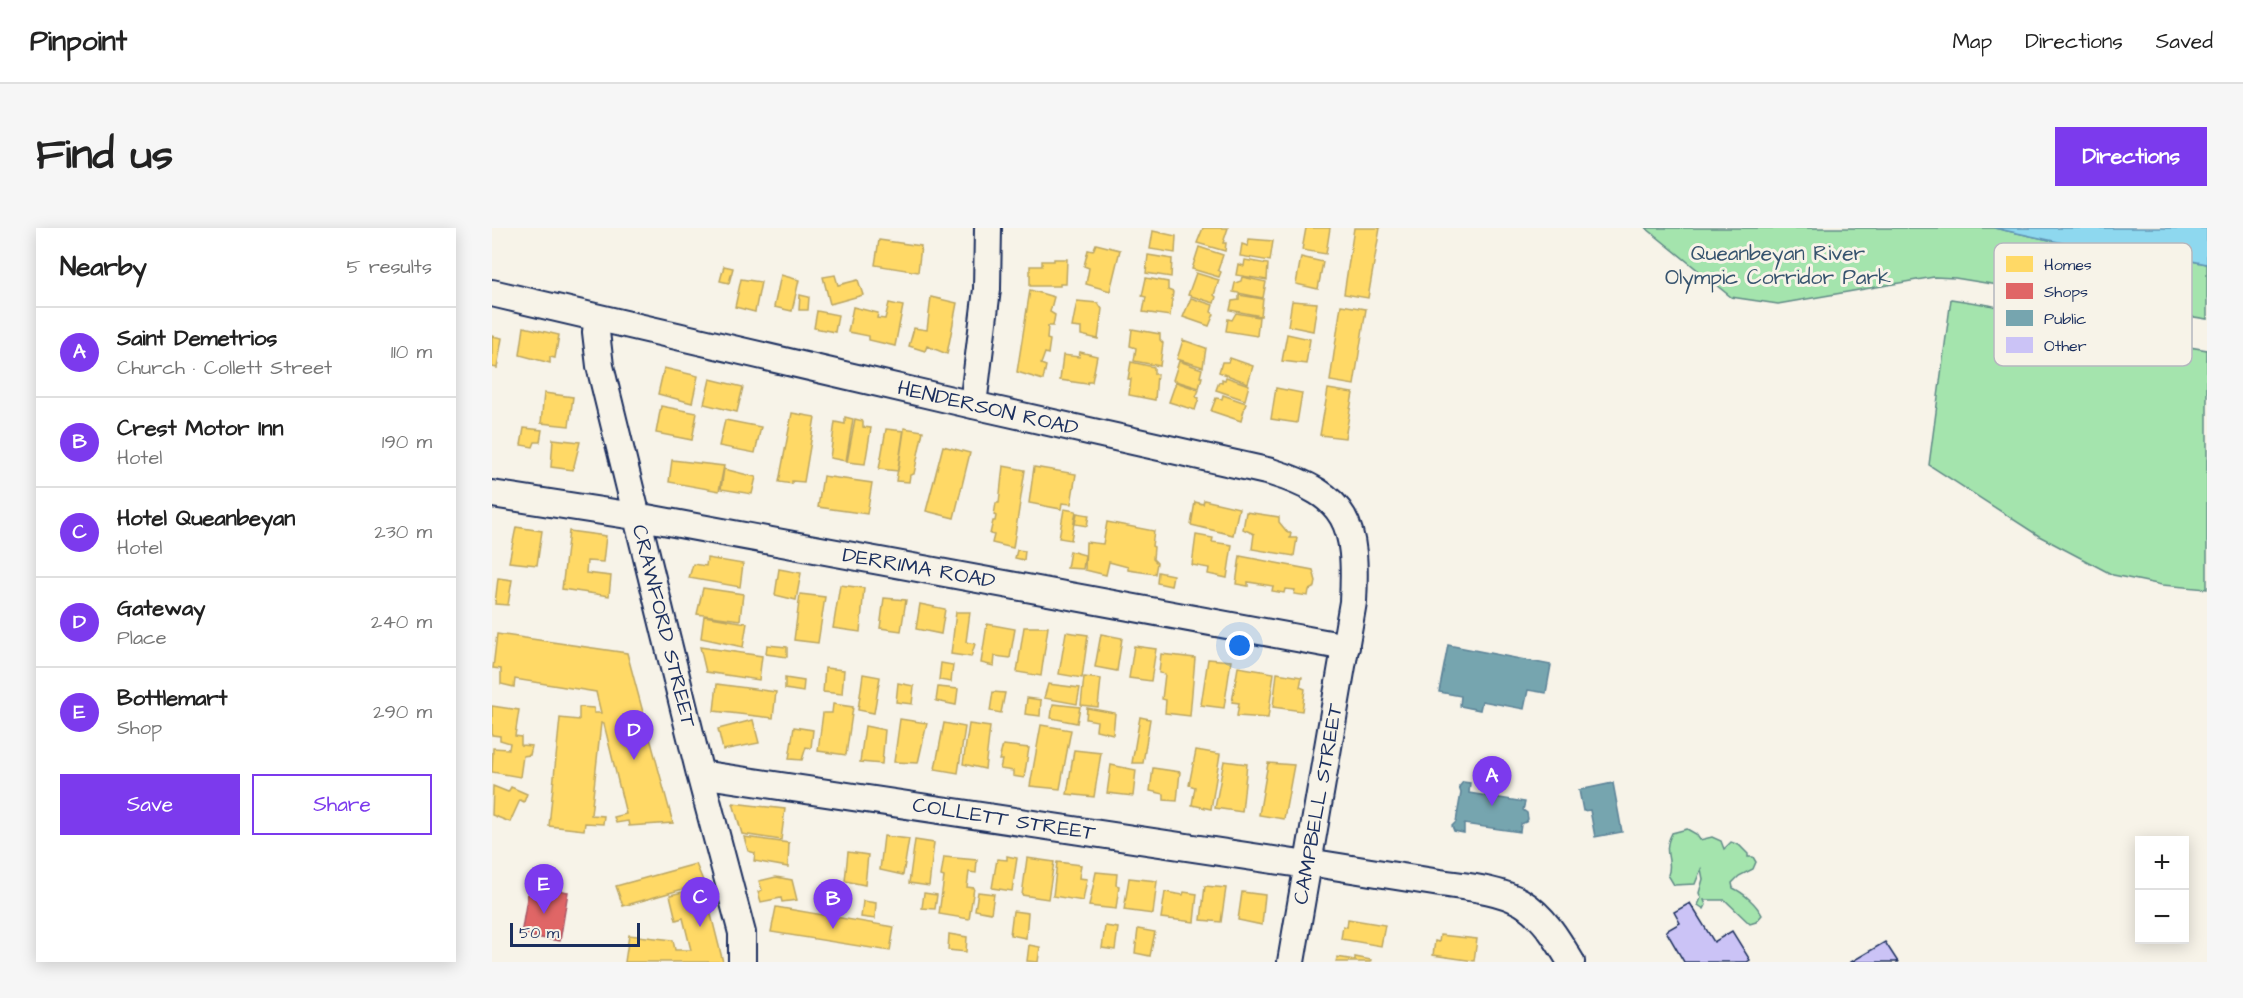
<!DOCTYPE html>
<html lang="en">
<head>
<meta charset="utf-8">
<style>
	:root { --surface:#fff; --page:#f6f6f6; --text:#222; --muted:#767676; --line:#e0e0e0; --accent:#7c3aed }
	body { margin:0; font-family:"Architects Daughter",sans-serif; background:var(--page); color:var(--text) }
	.controls { position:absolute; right:18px; bottom:18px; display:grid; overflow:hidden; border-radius:0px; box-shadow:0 3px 15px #0003 }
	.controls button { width:54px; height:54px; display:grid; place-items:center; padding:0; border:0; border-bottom:2px solid var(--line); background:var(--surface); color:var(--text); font:30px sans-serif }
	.scale { position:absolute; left:18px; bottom:15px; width:130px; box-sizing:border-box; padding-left:6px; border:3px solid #1b2f5e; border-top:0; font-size:16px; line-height:21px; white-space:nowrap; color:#1b2f5e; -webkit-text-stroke:4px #f7f3e8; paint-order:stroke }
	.you { position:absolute; left:748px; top:418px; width:21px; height:21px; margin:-15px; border:4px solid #fff; border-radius:50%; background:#1a73e8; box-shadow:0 0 0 9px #1a73e833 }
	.badge { display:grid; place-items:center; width:39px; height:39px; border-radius:50%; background:var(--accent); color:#fff; font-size:20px; font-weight:700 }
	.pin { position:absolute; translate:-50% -50px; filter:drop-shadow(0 2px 3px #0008) }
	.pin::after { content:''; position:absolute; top:32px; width:21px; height:18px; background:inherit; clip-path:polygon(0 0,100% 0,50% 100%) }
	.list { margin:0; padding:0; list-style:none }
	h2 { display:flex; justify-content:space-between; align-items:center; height:78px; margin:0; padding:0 24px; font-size:26px }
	h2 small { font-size:20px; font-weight:400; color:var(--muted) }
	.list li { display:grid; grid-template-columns:39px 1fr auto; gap:18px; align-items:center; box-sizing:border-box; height:90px; padding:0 24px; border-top:2px solid var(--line) }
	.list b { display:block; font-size:22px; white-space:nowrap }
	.list p { margin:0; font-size:20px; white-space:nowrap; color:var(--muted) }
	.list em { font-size:20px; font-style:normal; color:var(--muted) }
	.actions { display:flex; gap:12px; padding:18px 24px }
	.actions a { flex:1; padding:14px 0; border:2px solid var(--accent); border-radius:0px; text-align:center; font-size:21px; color:var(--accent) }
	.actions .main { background:var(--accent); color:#fff }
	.map { position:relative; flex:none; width:1715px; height:734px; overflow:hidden; border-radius:0px }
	header { display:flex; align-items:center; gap:36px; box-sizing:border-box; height:84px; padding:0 30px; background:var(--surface); border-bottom:2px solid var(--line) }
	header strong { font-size:28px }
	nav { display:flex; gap:33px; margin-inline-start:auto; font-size:21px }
	.intro { display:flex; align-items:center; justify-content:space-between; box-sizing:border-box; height:144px; padding:0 36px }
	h1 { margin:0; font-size:42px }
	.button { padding:15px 27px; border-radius:0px; background:var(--accent); color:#fff; font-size:21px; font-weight:700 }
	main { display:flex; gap:36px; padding:0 36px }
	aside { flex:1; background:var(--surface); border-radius:0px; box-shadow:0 3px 15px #0003 }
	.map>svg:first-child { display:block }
</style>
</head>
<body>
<header>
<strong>Pinpoint</strong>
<nav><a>Map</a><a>Directions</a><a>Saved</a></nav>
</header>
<div class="intro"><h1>Find us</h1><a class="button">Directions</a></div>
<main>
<aside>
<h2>Nearby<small>5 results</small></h2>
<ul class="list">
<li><span class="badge">A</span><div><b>Saint Demetrios</b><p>Church · Collett Street</p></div><em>110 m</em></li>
<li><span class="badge">B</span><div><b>Crest Motor Inn</b><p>Hotel</p></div><em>190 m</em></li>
<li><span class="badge">C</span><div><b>Hotel Queanbeyan</b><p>Hotel</p></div><em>230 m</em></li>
<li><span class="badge">D</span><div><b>Gateway</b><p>Place</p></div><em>240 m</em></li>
<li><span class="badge">E</span><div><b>Bottlemart</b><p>Shop</p></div><em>290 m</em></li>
</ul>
<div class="actions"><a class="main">Save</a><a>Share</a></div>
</aside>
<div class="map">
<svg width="1715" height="734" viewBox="0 0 1715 734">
	<rect width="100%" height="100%" fill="#f7f3e8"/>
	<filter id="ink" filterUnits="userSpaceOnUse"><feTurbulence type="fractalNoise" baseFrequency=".0167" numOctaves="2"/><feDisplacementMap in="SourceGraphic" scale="12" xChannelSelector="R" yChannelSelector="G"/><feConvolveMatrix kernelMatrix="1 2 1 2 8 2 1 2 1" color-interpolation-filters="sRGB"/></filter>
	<g filter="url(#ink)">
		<path fill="#a4e4ad" stroke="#608a86" stroke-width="1.5" d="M 1154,0 L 1502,0 L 1654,33 L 1690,31 L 1715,36 L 1715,91 L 1463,50 L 1442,49 L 1286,76 L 1239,69 Z
			M 1459,71 L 1497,77 L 1614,105 L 1715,122 L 1715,361 L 1670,357 L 1621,347 L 1547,308 L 1437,237 Z
			M 1195,601 L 1204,606 L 1208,612 L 1220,609 L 1229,613 L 1232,621 L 1239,614 L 1247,617 L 1256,626 L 1256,629 L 1261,629 L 1264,634 L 1261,641 L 1247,648 L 1240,655 L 1241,660 C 1252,665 1264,676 1270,687 L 1264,694 L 1258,696 L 1233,672 L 1212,672 L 1214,677 L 1212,681 L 1206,677 L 1209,670 L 1207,665 L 1211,651 L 1209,641 L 1203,656 L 1182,657 L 1176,647 C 1182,631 1169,626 1180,605 Z"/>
		<path fill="#8ed8ef" stroke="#6094b5" stroke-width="1.5" d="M 1502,0 L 1715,0 L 1715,36 L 1690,31 L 1654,33 Z"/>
		<path fill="#ffd966" stroke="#bba664" stroke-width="1.5" d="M 711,0 L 736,0 L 731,15 L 734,15 L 733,23 L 705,15 Z
			M 814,0 L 838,0 L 834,26 L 810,22 Z
			M 862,0 L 888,0 L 876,70 L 852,66 Z
			M 661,3 L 684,8 L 683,25 L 658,21 Z
			M 757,11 L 781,13 L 778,33 L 748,28 L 750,16 L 756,18 Z
			M 387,12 L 429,18 L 426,44 L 383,37 Z
			M 604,16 L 628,22 L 618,63 L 594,56 L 597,40 L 592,38 L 596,22 L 601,23 Z
			M 707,19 L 731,27 L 726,42 L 729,44 L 727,49 L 700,41 Z
			M 656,27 L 680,31 L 679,49 L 654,45 Z
			M 809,29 L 831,34 L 826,61 L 804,56 Z
			M 562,31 L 575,31 L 574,56 L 568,56 L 568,58 L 538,58 L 538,38 L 550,38 L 550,33 L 562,33 Z
			M 753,32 L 776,36 L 775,52 L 744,47 L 746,36 L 752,38 Z
			M 232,38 L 241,40 L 237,55 L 228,53 Z
			M 704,45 L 727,52 L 722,67 L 724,69 L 722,75 L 696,67 Z
			M 289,47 L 307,52 L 300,83 L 282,79 Z
			M 343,47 L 346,57 L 366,52 L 371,67 L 338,76 L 331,49 Z
			M 750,49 L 774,54 L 771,70 L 741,64 L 743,55 L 749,53 Z
			M 654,50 L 676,54 L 676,62 L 681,64 L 678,88 L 651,84 L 654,69 L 650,68 Z
			M 249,51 L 269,54 L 263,84 L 243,79 Z
			M 538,62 L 562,69 L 558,84 L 563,87 L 561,98 L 556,98 L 555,111 L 558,112 L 556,126 L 553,125 L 549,136 L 554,138 L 551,152 L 525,144 Z
			M 308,67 L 317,69 L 316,82 L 307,82 Z
			M 747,67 L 771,71 L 769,88 L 738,82 L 740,73 L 747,72 Z
			M 439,69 L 465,75 L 455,126 L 435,118 L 433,123 L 417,118 L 422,100 L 435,102 Z
			M 699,70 L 721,77 L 719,84 L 722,86 L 717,98 L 691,89 Z
			M 585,73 L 606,75 L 610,81 L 606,111 L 589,107 L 589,100 L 580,99 Z
			M 800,73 L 825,75 L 821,103 L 796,98 Z
			M 397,75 L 411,78 L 403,118 L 377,112 L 377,108 L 356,104 L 361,79 L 386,85 L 385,90 L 393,91 Z
			M 849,77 L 874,81 L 862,157 L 838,153 Z
			M 325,83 L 346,87 L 343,104 L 322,100 Z
			M 744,85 L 767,89 L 765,108 L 734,103 L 736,91 L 740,92 Z
			M 32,99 L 67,107 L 63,130 L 58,129 L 58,135 L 28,127 Z
			M 640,101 L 668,106 L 668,112 L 671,115 L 668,138 L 642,133 L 644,120 L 638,118 Z
			M 795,106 L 818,111 L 814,136 L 790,133 Z
			M 0,108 L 10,110 L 5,140 L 0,139 Z
			M 691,112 L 714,120 L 711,139 L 685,131 Z
			M 588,124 L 605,128 L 600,154 L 596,154 L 595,156 L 568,152 L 571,127 L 587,129 Z
			M 738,130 L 761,138 L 756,155 L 727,144 L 730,134 L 736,134 Z
			M 687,133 L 710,141 L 708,149 L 710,149 L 707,160 L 681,152 Z
			M 639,134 L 662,139 L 662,146 L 665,146 L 663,172 L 637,167 L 639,151 L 636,151 Z
			M 172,140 L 206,148 L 200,175 L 166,166 Z
			M 734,149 L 757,157 L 753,172 L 724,162 L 727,154 L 730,155 L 730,151 L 733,152 Z
			M 218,151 L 251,159 L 245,184 L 212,176 Z
			M 684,154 L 707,162 L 704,169 L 707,170 L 703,182 L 677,174 Z
			M 784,160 L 810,165 L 805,195 L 779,191 Z
			M 836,161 L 861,165 L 853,210 L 828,207 Z
			M 52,165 L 81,169 L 77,198 L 49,195 Z
			M 731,167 L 754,175 L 749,193 L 719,183 L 724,170 L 730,171 Z
			M 169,178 L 205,185 L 200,212 L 164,205 Z
			M 300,185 L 323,189 L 312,254 L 300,253 L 300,256 L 287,254 Z
			M 353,189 L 361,191 L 354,233 L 338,230 L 343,194 L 353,196 Z
			M 363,191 L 371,193 L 371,199 L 379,200 L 373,236 L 355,234 Z
			M 233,192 L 269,199 L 263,225 L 227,218 Z
			M 32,200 L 50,202 L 48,214 L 43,214 L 41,219 L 29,217 Z
			M 412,200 L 431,203 L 422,246 L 418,247 L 417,254 L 404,253 Z
			M 394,201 L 412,203 L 406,243 L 387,241 Z
			M 61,211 L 88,214 L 81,242 L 59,239 Z
			M 451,218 L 478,225 L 462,290 L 434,283 Z
			M 180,232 L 232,238 L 227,263 L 177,254 Z
			M 511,238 L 533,242 L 521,320 L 500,315 L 502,307 L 498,306 L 501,293 L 503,293 L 504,288 L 502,287 L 504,275 L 507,275 Z
			M 542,239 L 584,246 L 579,276 L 570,275 L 569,281 L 537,275 Z
			M 232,241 L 264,249 L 260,266 L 229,261 Z
			M 331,248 L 380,255 L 375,286 L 326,279 Z
			M 712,272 L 747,280 L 741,307 L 699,297 L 703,274 L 711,276 Z
			M 572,281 L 584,283 L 579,312 L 567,310 Z
			M 754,284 L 787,289 L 787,294 L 796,305 L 799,305 L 798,310 L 805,310 L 802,328 L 760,321 L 762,306 L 751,301 Z
			M 585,285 L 597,287 L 595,298 L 583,296 Z
			M 615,294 L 662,303 L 660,318 L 662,319 L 661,331 L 665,335 L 663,346 L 636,342 L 636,339 L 617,334 L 614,347 L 593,342 L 594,314 L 611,316 Z
			M 24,299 L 50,303 L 45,337 L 17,334 Z
			M 77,303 L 114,308 L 111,334 L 95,333 L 94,345 L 119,348 L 117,368 L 70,361 Z
			M 704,307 L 721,310 L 720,314 L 740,317 L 735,350 L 716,346 L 717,340 L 700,337 Z
			M 525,322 L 533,323 L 532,332 L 523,330 Z
			M 578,323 L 593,327 L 591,341 L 575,340 Z
			M 748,328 L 821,342 L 824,353 L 823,359 L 817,362 L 816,368 L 802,366 L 803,362 L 793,361 L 792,365 L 780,363 L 781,358 L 756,354 L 756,358 L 744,356 Z
			M 215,330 L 251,336 L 248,359 L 197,350 L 201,336 L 214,338 Z
			M 287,341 L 309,345 L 304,372 L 283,367 Z
			M 666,344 L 681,347 L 679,358 L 665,355 Z
			M 6,350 L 20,352 L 16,377 L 3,376 Z
			M 348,357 L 372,360 L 368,404 L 341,400 Z
			M 211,360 L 251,366 L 248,392 L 205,386 Z
			M 308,366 L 333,369 L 326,415 L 302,412 Z
			M 392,370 L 414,372 L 409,403 L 388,400 Z
			M 428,376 L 453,381 L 449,406 L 424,401 Z
			M 464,384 L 478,384 L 474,414 L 483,416 L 479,429 L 459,426 Z
			M 212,388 L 255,395 L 251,419 L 209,410 Z
			M 495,396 L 523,401 L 518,430 L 503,428 L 502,438 L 489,435 Z
			M 532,399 L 556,399 L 549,448 L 525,444 Z
			M 574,404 L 596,407 L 590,450 L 567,446 Z
			M 5,406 L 135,425 L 181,595 L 137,598 L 136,593 L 124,595 L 122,589 L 134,586 L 112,496 L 109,495 L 99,587 L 112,588 L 111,596 L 93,595 L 92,602 L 57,598 L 68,490 L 87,492 L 87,479 L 102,480 L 102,485 L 109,485 L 104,464 L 23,451 L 22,459 L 9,456 L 9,441 L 1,440 Z
			M 609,406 L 630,410 L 625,443 L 603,439 Z
			M 275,417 L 295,419 L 295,429 L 274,426 Z
			M 642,418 L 664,421 L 659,453 L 637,450 Z
			M 208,419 L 270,428 L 267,452 L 214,444 Z
			M 669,426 L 703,430 L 698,488 L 673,485 L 674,472 L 670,471 L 673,446 L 667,445 Z
			M 716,431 L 739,433 L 732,480 L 709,477 Z
			M 449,435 L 461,437 L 459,454 L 447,452 Z
			M 746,439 L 782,445 L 776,490 L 745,488 L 747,475 L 740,474 Z
			M 333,440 L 352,442 L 350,466 L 331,464 Z
			M 785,445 L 810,449 L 808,459 L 813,461 L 810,483 L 781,479 Z
			M 371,446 L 388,449 L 382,485 L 366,482 Z
			M 592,449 L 609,451 L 606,479 L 589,477 Z
			M 293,450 L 312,453 L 311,464 L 293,461 Z
			M 406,455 L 422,458 L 420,476 L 404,474 Z
			M 225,456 L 284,464 L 281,490 L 222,483 Z
			M 556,456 L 588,460 L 585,476 L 552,470 Z
			M 446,459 L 466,461 L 464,477 L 444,473 Z
			M 501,464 L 513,465 L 509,485 L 498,483 Z
			M 535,470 L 549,472 L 548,488 L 533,486 Z
			M 341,476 L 361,479 L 354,527 L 326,523 L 331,485 L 340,485 Z
			M 561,476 L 588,479 L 585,495 L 559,490 Z
			M 0,478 L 27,482 L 23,508 L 29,509 L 29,517 L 40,518 L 38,527 L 31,528 L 28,549 L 0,544 L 1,520 L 17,521 L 18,515 L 8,512 L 8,508 L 0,507 Z
			M 595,480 L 623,485 L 621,506 L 604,502 L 605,493 L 594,491 Z
			M 648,489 L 658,491 L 651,535 L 640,535 Z
			M 408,491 L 435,495 L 426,535 L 402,534 Z
			M 261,492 L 267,515 L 231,522 L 226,501 Z
			M 452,495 L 473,499 L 466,545 L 443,541 Z
			M 477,496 L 498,499 L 493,541 L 471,536 Z
			M 549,497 L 579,502 L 568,561 L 538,558 Z
			M 373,498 L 393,502 L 390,536 L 368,534 Z
			M 302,499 L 321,502 L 319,520 L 314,519 L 310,532 L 297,531 Z
			M 511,517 L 537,520 L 532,550 L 521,548 L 521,543 L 508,541 L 510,532 L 507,532 Z
			M 582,522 L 609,525 L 602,569 L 575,566 Z
			M 704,522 L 728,526 L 719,581 L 700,577 L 703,559 L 697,557 Z
			M 732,533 L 755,536 L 750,584 L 723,580 Z
			M 776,535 L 802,537 L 792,591 L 767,587 Z
			M 619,537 L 644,542 L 641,568 L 615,565 Z
			M 661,540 L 688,544 L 685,573 L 672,572 L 672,566 L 658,563 Z
			M 1,558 L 16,564 L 19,559 L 35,566 L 32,574 L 28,572 L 18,594 L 0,587 Z
			M 241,575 L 293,581 L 289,612 L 250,606 Z
			M 392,608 L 417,611 L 411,647 L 388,642 Z
			M 252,609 L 297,615 L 296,639 L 262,633 L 263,625 L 256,623 Z
			M 423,612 L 442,615 L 437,658 L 417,655 Z
			M 356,624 L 376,627 L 373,657 L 353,653 Z
			M 515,628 L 525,630 L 520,663 L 500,660 L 505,631 L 515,632 Z
			M 452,629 L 485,632 L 484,645 L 477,644 L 475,659 L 482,660 L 477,691 L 447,686 L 452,649 L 449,648 Z
			M 535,630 L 562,634 L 556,671 L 530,667 Z
			M 565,634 L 589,637 L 587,650 L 595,651 L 591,673 L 561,668 Z
			M 204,636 L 212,655 L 131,678 L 124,658 Z
			M 604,644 L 625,646 L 624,657 L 627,658 L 624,681 L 597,678 Z
			M 284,649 L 300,652 L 305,672 L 290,674 L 289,670 L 269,674 L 266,664 L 270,662 L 267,653 Z
			M 637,650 L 665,653 L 661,686 L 632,682 Z
			M 713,658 L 734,660 L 729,694 L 709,692 Z
			M 212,659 L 231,734 L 133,734 L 137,707 L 181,712 L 183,722 L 199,722 L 191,690 L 184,692 L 178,667 Z
			M 486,664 L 502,666 L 499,685 L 483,682 Z
			M 673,664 L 691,667 L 692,664 L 705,666 L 702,694 L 669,690 Z
			M 750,664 L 773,667 L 770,697 L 746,692 Z
			M 432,665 L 445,667 L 443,681 L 430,680 Z
			M 371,673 L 384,675 L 383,691 L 369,689 Z
			M 284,679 L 402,699 L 398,723 L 279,704 Z
			M 521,683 L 536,685 L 534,710 L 518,707 Z
			M 856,691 L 893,697 L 889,718 L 849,711 L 851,698 L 855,699 Z
			M 613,698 L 626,700 L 623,722 L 610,720 Z
			M 646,701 L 663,704 L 658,728 L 643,725 Z
			M 457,706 L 475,709 L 474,724 L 456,722 Z
			M 948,707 L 985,711 L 982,733 L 941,727 L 943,713 L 947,714 Z
			M 537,717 L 548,719 L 546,734 L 535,733 Z
			M 845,729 L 863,732 L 863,729 L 879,732 L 878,734 L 844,734 Z"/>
		<path fill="#e06666" stroke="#a55664" stroke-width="1.5" d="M 37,658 L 76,664 L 68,713 L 29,707 Z"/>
		<path fill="#76a5af" stroke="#5b8297" stroke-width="1.5" d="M 956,417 L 1059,437 L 1054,465 L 1036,462 L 1032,481 L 990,473 L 988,482 L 968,478 L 969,468 L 947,464 Z
			M 971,554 L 978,555 L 977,565 L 1033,574 L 1031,582 L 1035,585 L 1036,591 L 1034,594 L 1029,596 L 1028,604 L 972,596 L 972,605 L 962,603 L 960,598 L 964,594 L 969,565 L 967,559 Z
			M 1121,555 L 1130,604 L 1103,609 L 1098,582 L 1091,583 L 1087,562 Z"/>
		<path fill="#cbc3f6" stroke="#1b2f5e" stroke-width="1.5" d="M 1198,675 L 1222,714 L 1240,703 L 1258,732 L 1255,734 L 1192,734 L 1174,703 L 1188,695 L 1182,684 Z
			M 1393,714 L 1406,734 L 1359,734 Z"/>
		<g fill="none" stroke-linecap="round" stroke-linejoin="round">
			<g stroke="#1b2f5e" stroke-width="30">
				<path id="minor" d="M 0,65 L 481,177 L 779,244 C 857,268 865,296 861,374 L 799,734
					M 106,90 L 104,104 L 108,138 L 208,546 L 250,705 L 250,734
					M 481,177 L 495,61 L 496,0
					M 0,266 L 155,290 L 854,419
					M 208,546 L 815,637
					M 816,634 C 860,641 904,648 948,655 C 975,659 1005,661 1029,674 C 1052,688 1066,712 1079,734"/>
			</g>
			<use href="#minor" stroke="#f7f3e8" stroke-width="26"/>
		</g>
	</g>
	<g text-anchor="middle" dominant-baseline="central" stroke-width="6" stroke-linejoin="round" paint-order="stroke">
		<g font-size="21" fill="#36536e" stroke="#f7f3e8">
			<text x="1286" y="25">Queanbeyan River<tspan x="1286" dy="24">Olympic Corridor Park</tspan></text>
		</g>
		<g font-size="21" fill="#1b2f5e" stroke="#f7f3e8">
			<text transform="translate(496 180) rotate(13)">HENDERSON ROAD</text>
			<text transform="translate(427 340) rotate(10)">DERRIMA ROAD</text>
			<text transform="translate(172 398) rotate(76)">CRAWFORD STREET</text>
			<text transform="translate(826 576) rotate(-80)">CAMPBELL STREET</text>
			<text transform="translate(512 591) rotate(9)">COLLETT STREET</text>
		</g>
	</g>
	<rect x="1502" y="15" width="198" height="123" rx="9" fill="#f7f3e8" stroke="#b5b8bf" stroke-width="1.5"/>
	<rect x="1514" y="28" width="27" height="16" fill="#ffd966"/>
	<rect x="1514" y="55" width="27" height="16" fill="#e06666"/>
	<rect x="1514" y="82" width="27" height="16" fill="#76a5af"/>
	<rect x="1514" y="109" width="27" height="16" fill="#cbc3f6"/>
	<g font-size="16" fill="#1b2f5e">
		<text x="1552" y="42">Homes</text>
		<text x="1552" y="69">Shops</text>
		<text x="1552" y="96">Public</text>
		<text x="1552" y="123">Other</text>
	</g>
</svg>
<div class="controls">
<button>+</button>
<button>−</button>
</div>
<div class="scale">50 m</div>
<div class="you"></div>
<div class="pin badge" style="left:1000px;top:578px">A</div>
<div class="pin badge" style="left:341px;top:701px">B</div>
<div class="pin badge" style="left:208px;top:699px">C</div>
<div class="pin badge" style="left:142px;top:532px">D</div>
<div class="pin badge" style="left:52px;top:686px">E</div>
</div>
</main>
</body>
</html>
